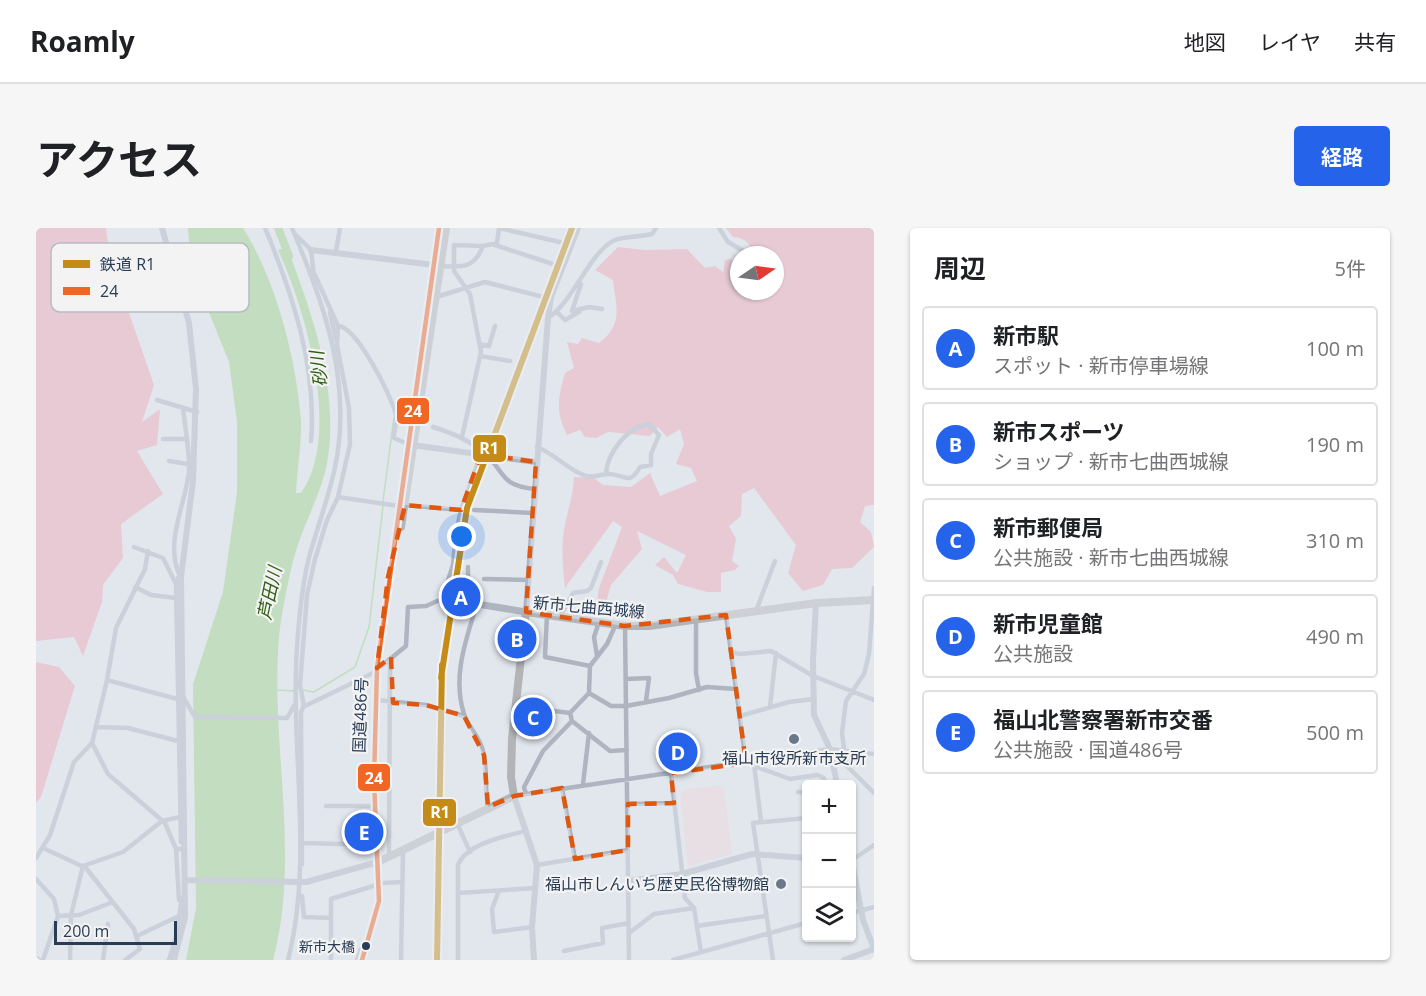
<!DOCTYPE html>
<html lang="ja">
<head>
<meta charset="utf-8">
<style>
	:root { --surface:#fff; --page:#f6f6f6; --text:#202124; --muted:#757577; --line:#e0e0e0; --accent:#2563eb }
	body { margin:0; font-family:"Open Sans","Noto Sans JP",sans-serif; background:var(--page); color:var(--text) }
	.controls { position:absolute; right:18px; bottom:18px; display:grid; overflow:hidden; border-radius:6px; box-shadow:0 2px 4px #0004 }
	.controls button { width:54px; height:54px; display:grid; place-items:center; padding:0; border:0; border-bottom:2px solid var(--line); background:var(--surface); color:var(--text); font:30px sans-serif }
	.compass { position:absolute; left:694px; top:18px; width:54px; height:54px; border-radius:50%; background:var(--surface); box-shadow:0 2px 4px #0004; rotate:77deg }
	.scale { position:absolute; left:18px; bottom:15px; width:123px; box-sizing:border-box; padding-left:6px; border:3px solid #293c56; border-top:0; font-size:16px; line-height:21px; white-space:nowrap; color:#293c56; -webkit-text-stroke:4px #f3f3f3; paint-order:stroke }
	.you { position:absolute; left:426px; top:309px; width:21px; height:21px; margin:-15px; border:4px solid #fff; border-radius:50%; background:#1a73e8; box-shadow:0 0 0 9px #1a73e833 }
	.badge { display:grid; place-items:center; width:39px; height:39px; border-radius:50%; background:var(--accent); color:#fff; font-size:20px; font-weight:700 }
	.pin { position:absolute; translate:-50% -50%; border:3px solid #fff; box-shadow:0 2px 6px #0006 }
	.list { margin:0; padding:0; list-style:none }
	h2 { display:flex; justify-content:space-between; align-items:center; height:78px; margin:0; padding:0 24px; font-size:26px }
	h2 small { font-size:20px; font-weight:400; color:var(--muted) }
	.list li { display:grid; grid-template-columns:39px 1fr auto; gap:18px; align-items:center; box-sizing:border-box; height:84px; margin:0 12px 12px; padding:0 12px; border:2px solid var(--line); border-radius:6px }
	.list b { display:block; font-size:22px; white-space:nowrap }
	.list p { margin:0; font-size:20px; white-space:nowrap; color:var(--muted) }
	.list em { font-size:20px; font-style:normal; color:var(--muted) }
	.icon { flex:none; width:33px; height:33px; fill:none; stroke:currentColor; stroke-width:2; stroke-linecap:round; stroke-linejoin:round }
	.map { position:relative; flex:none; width:838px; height:732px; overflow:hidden; border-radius:6px }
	header { display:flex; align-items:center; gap:36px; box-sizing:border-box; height:84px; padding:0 30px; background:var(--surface); border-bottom:2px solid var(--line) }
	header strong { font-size:28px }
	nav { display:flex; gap:33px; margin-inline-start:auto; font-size:21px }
	.intro { display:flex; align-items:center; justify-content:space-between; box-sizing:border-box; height:144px; padding:0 36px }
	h1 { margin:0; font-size:42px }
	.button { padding:15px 27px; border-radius:6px; background:var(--accent); color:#fff; font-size:21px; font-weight:700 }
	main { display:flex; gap:36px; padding:0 36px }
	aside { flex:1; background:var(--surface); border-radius:6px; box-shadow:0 2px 4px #0004 }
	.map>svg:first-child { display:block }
</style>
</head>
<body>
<header>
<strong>Roamly</strong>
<nav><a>地図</a><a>レイヤ</a><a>共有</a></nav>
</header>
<div class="intro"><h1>アクセス</h1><a class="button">経路</a></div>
<main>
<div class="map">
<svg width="838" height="732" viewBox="0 0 838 732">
	<rect width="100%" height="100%" fill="#e2e7ee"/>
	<path fill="#f0d5d9" d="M 681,558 L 688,560 L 696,626 L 652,638 L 644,567 L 649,561 Z"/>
	<path fill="#eea6b1" d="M 0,0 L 70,0 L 74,30 L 118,157 L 106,194 L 124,181 L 121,217 L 101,223 L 127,266 L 85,296 L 87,330 L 67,357 L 66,374 L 47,428 L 38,409 L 0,413 Z
		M 690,0 L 838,0 L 838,277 L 829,278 L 824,294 L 835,304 L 838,319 L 816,340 L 796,341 L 787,357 L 767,363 L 752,345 L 760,317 L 718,260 L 706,266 L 705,288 L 693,298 L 700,311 L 696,333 L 703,338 L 699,342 L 685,345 L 685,364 L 671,364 L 642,356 L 637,347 L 619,337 L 628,329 L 641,345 L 650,327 L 601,303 L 606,321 L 575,357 L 569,378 L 560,380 L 563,360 L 586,299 L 577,293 L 529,360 C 527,342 525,321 528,302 C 531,283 537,270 538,249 L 558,250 L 567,257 L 595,259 L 614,245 L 624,268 L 661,253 L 655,240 L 640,236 L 648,216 L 644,201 L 631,209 L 622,199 L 614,208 L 572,204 L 560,210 L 549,209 L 544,202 L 531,207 C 519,183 522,170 529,145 L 538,140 L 531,114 L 542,116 L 546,110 L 563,115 C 588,96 580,79 577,52 L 559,42 L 582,19 L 609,22 L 651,21 L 669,40 L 679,38 L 687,44 L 689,32 L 695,31 L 703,40 L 703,63 L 739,63 L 739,27 L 720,27 C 716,17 708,9 697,9 Z
		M 0,434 L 23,439 L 39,458 L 5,569 L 0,575 Z"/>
	<path fill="#9cd185" d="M 152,0 L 207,0 C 240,52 260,130 265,192 C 266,212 261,242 260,265 L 265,265 C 306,207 270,82 242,22 L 251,19 C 276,85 304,163 291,235 C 286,261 274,284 265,308 C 256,330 245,386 243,410 C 234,516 265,627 237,732 L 150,732 L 160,680 L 157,456 L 187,364 L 201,264 L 201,194 L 193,134 L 170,77 L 156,56 Z"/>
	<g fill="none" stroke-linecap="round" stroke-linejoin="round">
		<path stroke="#9cd185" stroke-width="1.5" d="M 347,273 L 358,189
			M 240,462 L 259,463
			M 267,462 L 278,464 L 319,439 L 333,399 L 347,278"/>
		<path stroke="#9cd185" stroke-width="8" d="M 242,0 L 253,28"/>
		<path stroke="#aeb5c0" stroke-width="4.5" d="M 229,0 C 257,67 281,140 275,213
			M 463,0 L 528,15
			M 683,0 L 692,14 L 714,27
			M 258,5 L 275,22 L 278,48
			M 459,17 L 520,37 L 534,0
			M 300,23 L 304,0
			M 404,38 C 426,39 438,41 447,18 L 461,15 L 463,0
			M 545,56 L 536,83 L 553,79 L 566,81
			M 400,69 L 449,54 L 515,71
			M 521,84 L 529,92 L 543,84
			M 294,85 L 300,112
			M 512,90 C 538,73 554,23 579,12 C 588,8 605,9 616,6 L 620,0
			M 302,98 C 320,97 356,169 360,187 C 362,194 357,202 358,210 L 372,216
			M 443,116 L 453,118 L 459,98
			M 444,128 L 474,133
			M 121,172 L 161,184
			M 397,199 C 416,205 431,211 447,224 C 470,243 462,257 498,261
			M 426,209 L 445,124 L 434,66 L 418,43 L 418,17 L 447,18
			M 127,211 L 151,211
			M 501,219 C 519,226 532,242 550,248 C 558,250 565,246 573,246 C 588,246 593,259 604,239 L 615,237 L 615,226 L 623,207 L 613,196 C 591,199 571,225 570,246
			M 133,233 L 152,236
			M 302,269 L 363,278
			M 369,277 L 425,282
			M 438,282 L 497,285
			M 98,319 L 127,330 L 140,356
			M 432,339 L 432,371 L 441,376 C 430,412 416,448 428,486 C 432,499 444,509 447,523 C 452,541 448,560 452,579
			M 143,348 L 140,356 L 145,614
			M 144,348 C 128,315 149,278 153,244 C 154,223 149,200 147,180
			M 448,351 L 493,352
			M 99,359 L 115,367 L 140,370
			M 838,360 L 833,426 L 828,446 L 810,473 L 806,505 L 810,537 L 838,565
			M 720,383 L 739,333
			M 511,387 L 509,429 L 554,438
			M 690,387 L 710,535
			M 524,389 L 537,365 L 551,363 L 555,360 L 565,334
			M 660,391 L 660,445 L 663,462
			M 589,398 L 593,732
			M 695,424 L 704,426 L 735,423 L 777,448 L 838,472
			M 561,428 L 558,409 L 563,394
			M 590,451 L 613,450 L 610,473
			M 71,452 L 141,471
			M 553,465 L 575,478 L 590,478 L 633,470 L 671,459 L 700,461
			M 147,469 L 159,489 L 251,490 L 259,476
			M 341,472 L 390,477 L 428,488
			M 479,478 L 534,485 L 536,493 L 574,523 L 591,522
			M 267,479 L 337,445 L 370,418 L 372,379 L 390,378 L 406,371 L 417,337 L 420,303 L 425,282 L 445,226
			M 734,479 L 740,425
			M 534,485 L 553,465 L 554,438 L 571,416 L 580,396
			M 704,488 L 753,474 L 778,471
			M 60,499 L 92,500 L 142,513
			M 56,515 L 72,546 L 129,595 L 140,621 L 146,621
			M 718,536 L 725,593
			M 718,538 L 754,551 L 781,547 L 788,550 L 790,556
			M 635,545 L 649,670 L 658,680 L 665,724
			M 547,556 L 553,505
			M 526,560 L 539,631
			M 762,564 L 770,565
			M 490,566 L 488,559 L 507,523 L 536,493
			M 478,568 L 794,521 L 838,526
			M 592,576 L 638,575
			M 290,578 L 339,578
			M 421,595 L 434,624
			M 266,615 L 341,617
			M 7,620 L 50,640 L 98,701 L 104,721 L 89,732
			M 140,621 L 143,672
			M 0,630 L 14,607 L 38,534 L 56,515 L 71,452 L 80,400 L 109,341 L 112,323
			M 353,630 L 354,432
			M 816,632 L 838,617
			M 266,636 L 265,484 L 268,478 L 264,457 L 271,367 L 279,331 L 291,292 L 302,269 L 314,216 L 313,180 L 301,117 L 302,98 L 279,47
			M 501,637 L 592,622
			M 0,651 L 18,671 L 22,688
			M 422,665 L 500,660
			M 462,665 L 456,681 L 458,704 L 496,699
			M 266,668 L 268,689 L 295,690
			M 816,685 L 838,679
			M 661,698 L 730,688
			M 593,705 L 618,686 L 658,680
			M 101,708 L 145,687
			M 528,723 L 567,715 L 566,700 L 593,695
			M 7,732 L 22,688 L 43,687 L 77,674
			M 34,732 L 35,687 L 47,638 L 87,624 L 126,593 L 144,589
			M 67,732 L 72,696
			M 133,732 L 140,709 L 146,670
			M 252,732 C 279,626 252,514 262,406 C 264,380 267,354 273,329 C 289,273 307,236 304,175 C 302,114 279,55 256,0
			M 295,732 L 295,671 L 347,655 L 367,654
			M 321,732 L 325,721 L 329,722
			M 365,732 L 367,623
			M 422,732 L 422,637 C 430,616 469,608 490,603
			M 637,732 L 770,695
			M 737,732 L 717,595 L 770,590"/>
		<path stroke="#aeb5c0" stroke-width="6" d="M 126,0 L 153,95 L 160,161 L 157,253 L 145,349 L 149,689 L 138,732
			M 275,22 L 398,37
			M 376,217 L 500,234
			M 780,375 L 777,432 L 778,487 L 794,521 L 801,556
			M 490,384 L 512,90 L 515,69 L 542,0
			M 478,568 L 501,637 L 496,699 L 498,732
			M 816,634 L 827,692 L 838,721
			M 150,652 L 270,654 L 342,634
			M 592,653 L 646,646 L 716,626 L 770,630
			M 0,731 L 2,732
			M 808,732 L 838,721"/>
		<path stroke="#aeb5c0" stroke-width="7" d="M 441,376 L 490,384"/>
		<path stroke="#b3b4b7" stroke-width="8" d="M 342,634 L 478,568 L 475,549 L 476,511 L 490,384 L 589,398 L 613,398 L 780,375 L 838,372"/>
		<path stroke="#b4b5b5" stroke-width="8" d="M 365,299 L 410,0
			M 326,732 L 343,673 L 338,552 L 341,440 L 403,0"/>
		<g stroke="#f3f3f3" stroke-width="9">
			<path id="bus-1" d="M 326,732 L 343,673 L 338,552 L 341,440 L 403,0"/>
		</g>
		<use href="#bus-1" stroke="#f26522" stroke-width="4.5"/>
		<g stroke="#f3f3f3" stroke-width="10">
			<path id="rail-1" d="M 405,450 L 431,280 L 536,0
				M 401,732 L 406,437"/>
		</g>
		<use href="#rail-1" stroke="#c48c16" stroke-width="6"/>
	</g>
	<path d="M0 0H838V732H0ZM 445,226 L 500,234 L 490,384 L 589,398 L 690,387 L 710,535 L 635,545 L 638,575 L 592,576 L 592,622 L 539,631 L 526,560 L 478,568 L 452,579 L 448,527 L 428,488 L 390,477 L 357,475 L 355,429 L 341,440 L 352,349 L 369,277 L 425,282 Z" fill="#e2e7ee" fill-opacity=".55" fill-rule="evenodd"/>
	<path fill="none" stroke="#de5810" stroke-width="4.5" stroke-dasharray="12 8" stroke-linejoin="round" d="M 445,226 L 500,234 L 490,384 L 589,398 L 690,387 L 710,535 L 635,545 L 638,575 L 592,576 L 592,622 L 539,631 L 526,560 L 478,568 L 452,579 L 448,527 L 428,488 L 390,477 L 357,475 L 355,429 L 341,440 L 352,349 L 369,277 L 425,282 Z"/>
	<g fill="#6a788b" stroke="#f3f3f3" stroke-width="2">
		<circle cx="758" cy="511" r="6"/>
		<circle cx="745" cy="656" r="6"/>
	</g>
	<circle fill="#293c56" stroke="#f3f3f3" stroke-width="2" cx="330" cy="718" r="5"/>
	<g text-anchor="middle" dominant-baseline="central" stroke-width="4.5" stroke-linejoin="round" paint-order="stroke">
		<g font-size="14" fill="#293c56" stroke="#f3f3f3" text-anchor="end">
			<text x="319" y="718">新市大橋</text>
		</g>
		<g font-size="16" fill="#293c56" stroke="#f3f3f3">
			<text transform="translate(553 379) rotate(5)">新市七曲西城線</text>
			<text transform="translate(324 487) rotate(-88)">国道486号</text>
		</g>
		<g font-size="16" fill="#293c56" stroke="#f3f3f3">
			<text x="758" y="530">福山市役所新市支所</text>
			<text x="733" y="656" text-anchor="end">福山市しんいち歴史民俗博物館</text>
		</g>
		<g font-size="18" font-style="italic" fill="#305e12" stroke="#f3f3f3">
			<text transform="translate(282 141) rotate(-97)">砂川</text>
			<text transform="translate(233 365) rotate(-78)">芦田川</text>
		</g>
	</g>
	<rect x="15" y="15" width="198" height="69" rx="9" fill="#f3f3f3" stroke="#b6bcc4" stroke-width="1.5"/>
	<rect x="27" y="32" width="27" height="8" fill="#c48c16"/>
	<rect x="27" y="59" width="27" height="8" fill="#f26522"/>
	<g font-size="16" fill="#293c56">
		<text x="64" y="42">鉄道 R1</text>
		<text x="64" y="69">24</text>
	</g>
	<g stroke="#f3f3f3" stroke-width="2">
		<rect x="360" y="169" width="34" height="28" rx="6" fill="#f26522"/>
		<rect x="436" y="206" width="35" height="29" rx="6" fill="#c48c16"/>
		<rect x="321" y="535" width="34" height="29" rx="6" fill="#f26522"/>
		<rect x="386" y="570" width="35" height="29" rx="6" fill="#c48c16"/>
	</g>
	<g font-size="16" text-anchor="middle" font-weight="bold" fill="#fff">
		<text x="377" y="189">24</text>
		<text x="453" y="226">R1</text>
		<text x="338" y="556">24</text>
		<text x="404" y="590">R1</text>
	</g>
</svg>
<div class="controls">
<button>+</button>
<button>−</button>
<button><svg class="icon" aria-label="layers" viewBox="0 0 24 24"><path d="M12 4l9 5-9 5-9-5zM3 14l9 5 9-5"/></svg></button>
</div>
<svg class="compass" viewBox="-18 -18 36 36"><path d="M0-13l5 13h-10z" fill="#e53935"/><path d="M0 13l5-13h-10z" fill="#757577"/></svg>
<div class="scale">200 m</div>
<div class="you"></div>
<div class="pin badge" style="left:425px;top:369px">A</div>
<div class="pin badge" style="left:481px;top:411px">B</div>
<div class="pin badge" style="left:497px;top:489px">C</div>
<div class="pin badge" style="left:642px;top:524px">D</div>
<div class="pin badge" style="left:328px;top:604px">E</div>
</div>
<aside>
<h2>周辺<small>5件</small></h2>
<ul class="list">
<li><span class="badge">A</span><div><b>新市駅</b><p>スポット · 新市停車場線</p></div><em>100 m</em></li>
<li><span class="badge">B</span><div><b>新市スポーツ</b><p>ショップ · 新市七曲西城線</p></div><em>190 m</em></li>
<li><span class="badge">C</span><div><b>新市郵便局</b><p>公共施設 · 新市七曲西城線</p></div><em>310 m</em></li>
<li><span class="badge">D</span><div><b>新市児童館</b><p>公共施設</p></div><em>490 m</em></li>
<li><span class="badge">E</span><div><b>福山北警察署新市交番</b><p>公共施設 · 国道486号</p></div><em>500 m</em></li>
</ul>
</aside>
</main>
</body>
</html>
